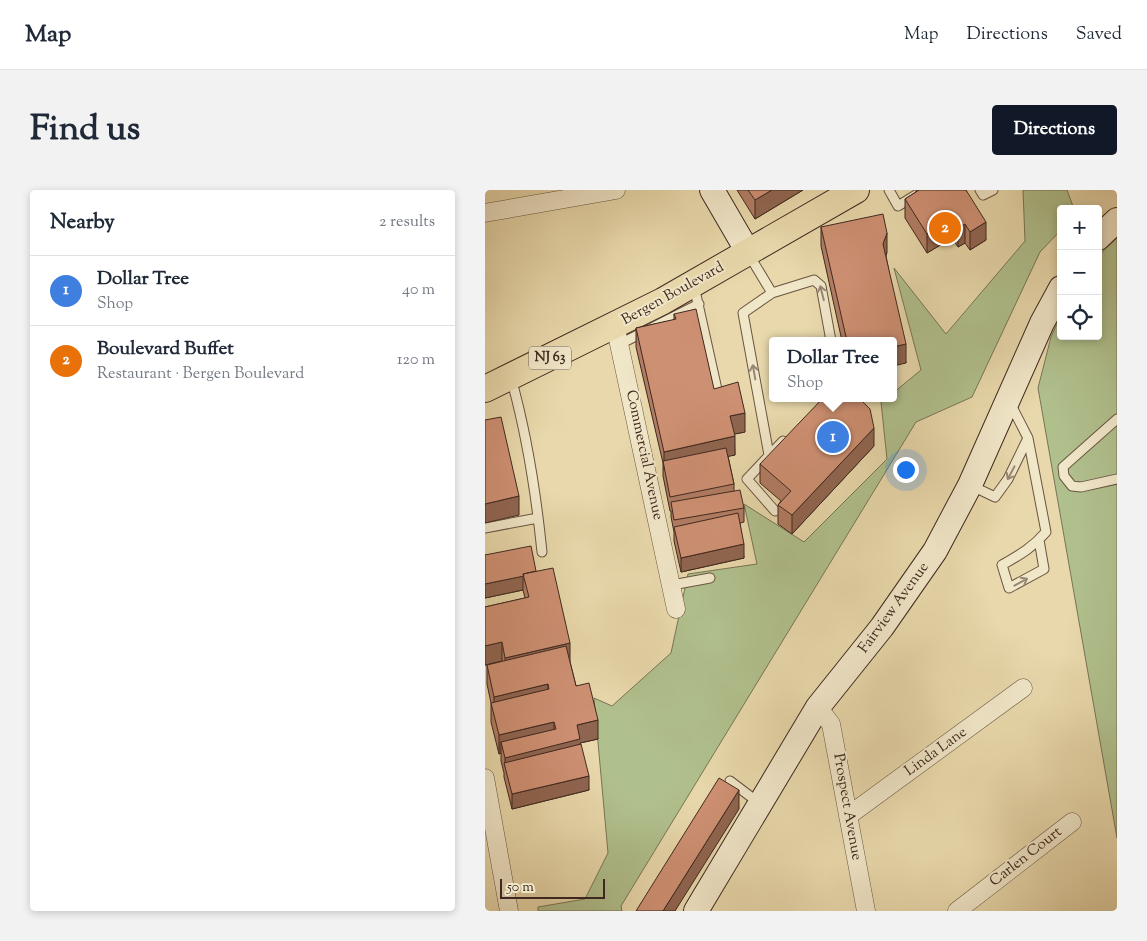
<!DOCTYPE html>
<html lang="en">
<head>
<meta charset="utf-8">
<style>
	:root { --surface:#fff; --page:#f2f2f3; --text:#1f2937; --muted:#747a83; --line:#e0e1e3; --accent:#111827 }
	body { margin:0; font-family:"Sorts Mill Goudy",serif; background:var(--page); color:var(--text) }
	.controls { position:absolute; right:15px; top:15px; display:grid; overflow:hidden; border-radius:5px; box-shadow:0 2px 8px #0003 }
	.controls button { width:45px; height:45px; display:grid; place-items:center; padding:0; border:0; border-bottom:1px solid var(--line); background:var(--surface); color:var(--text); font:25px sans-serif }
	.scale { position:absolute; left:15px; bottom:12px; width:105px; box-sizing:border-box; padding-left:5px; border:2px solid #3f281f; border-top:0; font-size:14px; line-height:18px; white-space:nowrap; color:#3f281f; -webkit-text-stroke:4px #f0e6c8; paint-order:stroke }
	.you { position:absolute; left:420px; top:279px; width:18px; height:18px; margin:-12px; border:4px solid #fff; border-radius:50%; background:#1a73e8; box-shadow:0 0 0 8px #1a73e833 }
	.badge { display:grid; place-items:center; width:32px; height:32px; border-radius:50%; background:var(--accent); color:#fff; font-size:16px; font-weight:700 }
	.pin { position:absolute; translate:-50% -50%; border:2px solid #fff; box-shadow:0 1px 5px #0006 }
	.popup { position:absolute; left:284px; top:147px; width:128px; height:65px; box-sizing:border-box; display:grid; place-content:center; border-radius:5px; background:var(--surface); filter:drop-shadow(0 1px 4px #0005); font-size:16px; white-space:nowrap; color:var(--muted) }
	.popup b { font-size:19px; color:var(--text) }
	.popup::after { content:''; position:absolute; left:50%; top:100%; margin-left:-10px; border:10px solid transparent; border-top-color:var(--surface) }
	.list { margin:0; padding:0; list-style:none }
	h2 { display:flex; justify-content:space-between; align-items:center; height:65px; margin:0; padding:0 20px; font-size:21px }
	h2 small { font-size:16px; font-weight:400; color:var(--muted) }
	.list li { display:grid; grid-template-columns:32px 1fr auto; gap:15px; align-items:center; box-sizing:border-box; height:70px; padding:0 20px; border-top:1px solid var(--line) }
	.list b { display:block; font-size:19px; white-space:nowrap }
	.list p { margin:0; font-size:16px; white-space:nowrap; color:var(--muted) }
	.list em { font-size:16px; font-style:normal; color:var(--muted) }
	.icon { flex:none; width:28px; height:28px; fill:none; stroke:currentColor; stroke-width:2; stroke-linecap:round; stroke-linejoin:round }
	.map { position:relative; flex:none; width:632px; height:721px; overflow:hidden; border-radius:5px }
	header { display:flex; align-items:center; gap:30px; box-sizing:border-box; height:70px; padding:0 25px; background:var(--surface); border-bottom:1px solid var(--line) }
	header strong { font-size:24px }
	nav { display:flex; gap:28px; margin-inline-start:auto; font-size:18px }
	.intro { display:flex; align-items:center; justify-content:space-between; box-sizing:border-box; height:120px; padding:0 30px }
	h1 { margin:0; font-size:35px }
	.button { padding:12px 22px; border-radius:5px; background:var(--accent); color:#fff; font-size:18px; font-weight:700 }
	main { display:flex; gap:30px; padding:0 30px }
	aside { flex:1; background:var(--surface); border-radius:5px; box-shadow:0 2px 8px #0003 }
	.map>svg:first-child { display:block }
</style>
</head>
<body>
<header>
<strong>Map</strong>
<nav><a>Map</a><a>Directions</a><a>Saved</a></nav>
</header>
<div class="intro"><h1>Find us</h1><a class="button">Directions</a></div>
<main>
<aside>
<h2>Nearby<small>2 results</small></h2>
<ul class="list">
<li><span class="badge" style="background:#3f7fe0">1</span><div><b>Dollar Tree</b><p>Shop</p></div><em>40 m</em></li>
<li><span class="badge" style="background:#e8710a">2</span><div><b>Boulevard Buffet</b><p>Restaurant · Bergen Boulevard</p></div><em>120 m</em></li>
</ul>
</aside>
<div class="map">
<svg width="632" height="721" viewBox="0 0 632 721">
	<rect width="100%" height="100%" fill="#e8d8ab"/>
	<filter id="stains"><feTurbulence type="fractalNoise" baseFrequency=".004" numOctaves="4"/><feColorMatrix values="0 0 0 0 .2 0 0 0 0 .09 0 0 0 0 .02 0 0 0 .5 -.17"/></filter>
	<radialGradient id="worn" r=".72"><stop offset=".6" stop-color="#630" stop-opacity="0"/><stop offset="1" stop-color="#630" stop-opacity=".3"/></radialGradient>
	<path fill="#b0c08d" stroke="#787456" d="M 538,0 L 582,0 L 589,19 L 576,19 L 576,40 L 555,62 L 487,207 L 431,232 L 136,716 L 137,721 L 53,721 L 53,717 L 100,709 L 123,663 L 109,508 L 127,516 L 186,463 L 203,384 L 272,374 L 259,314 L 319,352 L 402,269 L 396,212 L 401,208 L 408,208 L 408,203 L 436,180 L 409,78 L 461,144 L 540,51 Z
		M 632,48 L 632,648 L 553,198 L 566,147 L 576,125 L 576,146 L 613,146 L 613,66 Z"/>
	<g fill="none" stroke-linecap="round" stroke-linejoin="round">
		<g stroke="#695442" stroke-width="11">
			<path id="lane" d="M 404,0 L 413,16 L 439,0
				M 495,0 L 498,5 L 508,0
				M 264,65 L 287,103
				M 209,96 L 233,204
				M 135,154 L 214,114
				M 26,188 C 42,245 51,303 57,362
				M 632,229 L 578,277 L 579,286 L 587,296 L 596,297 L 632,289
				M 543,248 L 561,342 C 547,358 536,364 517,375 L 524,398 L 559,379 L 554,350
				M 284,265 L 258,123 L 287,103 L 329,90 L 336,96 L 346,151
				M 485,295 L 510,307 L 523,289 L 543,248 L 525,213
				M 290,321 L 262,289 L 298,251
				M 0,338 L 53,328
				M 187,395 L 225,388
				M 245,591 L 274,613"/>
		</g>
		<g stroke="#695442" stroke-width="19">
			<path id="street" d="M 0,23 L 131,0
				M 130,135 L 191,419
				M 333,517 L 346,534 L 381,721
				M 0,588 L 24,721
				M 363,626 L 538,498
				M 472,721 L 587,632"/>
		</g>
		<g stroke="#3f281f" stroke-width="26">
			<path id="secondary" d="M 227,0 L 263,62
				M 613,48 L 632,30
				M 211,721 L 333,517 L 397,437 L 450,361 L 485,295 L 557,133 L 576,98"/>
		</g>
		<g stroke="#3f281f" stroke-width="28">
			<path id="primary" d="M 0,199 L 178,111 L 371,0"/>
		</g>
		<use href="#lane" stroke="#f0e6c8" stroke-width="9"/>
		<use href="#street" stroke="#f0e6c8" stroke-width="18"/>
		<use href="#secondary" stroke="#f0e6c8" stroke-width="24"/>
		<use href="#primary" stroke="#e8d8ab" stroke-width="26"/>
	</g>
	<path fill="#b17c63" stroke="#3f281f" d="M 252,0 L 318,0 L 270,29 Z
		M 431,0 L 481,0 L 501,50 L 485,60 L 480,53 L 473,57 L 467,48 L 442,63 L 420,28 L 420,9 L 431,2 Z
		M 336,37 L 402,62 L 401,66 L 421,173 L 408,151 L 357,151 L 336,56 Z
		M 189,124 L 229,199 L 260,242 L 249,244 L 250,265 L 243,266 L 249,294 L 249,301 L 259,318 L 259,332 L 255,333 L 259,368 L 196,382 L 189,351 L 189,342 L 186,327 L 186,321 L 185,321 L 178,286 L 178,273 L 151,157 L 151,138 L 189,130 Z
		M 389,256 L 307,344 L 293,334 L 293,315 L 296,311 L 275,293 L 275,274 Z
		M 0,365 L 51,381 L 85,472 L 91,496 L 113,549 L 95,553 L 104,600 L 27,619 L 19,587 L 19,583 L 16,571 L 16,563 L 14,564 L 6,532 L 6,513 L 2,494 L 2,475 L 17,472 L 0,475 L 0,417 L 40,408 L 38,400 L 0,408 Z"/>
	<path fill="#906550" stroke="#3f281f" d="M 287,0 L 318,0 L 270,29 L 270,10 Z
		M 467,29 L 467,48 L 442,63 L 442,44 Z
		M 501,32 L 501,50 L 485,60 L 485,42 Z
		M 480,34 L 480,53 L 473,57 L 473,38 Z
		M 402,43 L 402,62 L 398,72 L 398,54 Z
		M 421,154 L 421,173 L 408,176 L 408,157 Z
		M 260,223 L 260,242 L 245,245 L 245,226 Z
		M 389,238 L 389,256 L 307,344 L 307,325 Z
		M 250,246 L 250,265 L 179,280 L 179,262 Z
		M 34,306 L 34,325 L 0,333 L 0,314 Z
		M 259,354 L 259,368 L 196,382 L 196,368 Z
		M 38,386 L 38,400 L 0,408 L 0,394 Z
		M 17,452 L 17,471 L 0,475 L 0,456 Z
		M 85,453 L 85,472 L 20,486 L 20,468 Z
		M 63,494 L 63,513 L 9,525 L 9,507 Z
		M 113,530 L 113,549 L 95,553 L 95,568 L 20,576 L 20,568 L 92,535 Z
		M 69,532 L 69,550 L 16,552 L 16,563 L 14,564 L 14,545 Z
		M 104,586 L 104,600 L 27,619 L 27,604 Z
		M 254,600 L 254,619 L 190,721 L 178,721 Z"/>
	<path fill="#ce9073" stroke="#3f281f" d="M 263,0 L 287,0 L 270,10 Z
		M 434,0 L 481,0 L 501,32 L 485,42 L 480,34 L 473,38 L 467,29 L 442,44 L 420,9 Z
		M 398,24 L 402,43 L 398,54 L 421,154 L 408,157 L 408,151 L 362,151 L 336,37 Z
		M 211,119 L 229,199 L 253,192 L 260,223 L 245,226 L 250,246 L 179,262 L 151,138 L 191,129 L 189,124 Z
		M 338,208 L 374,208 L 385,219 L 389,238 L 307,325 L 293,315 L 306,301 L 275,274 Z
		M 16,227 L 34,306 L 0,314 L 0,230 Z
		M 241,258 L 249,294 L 185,307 L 178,271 Z
		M 255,300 L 259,318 L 189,330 L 186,312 Z
		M 253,323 L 259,354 L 196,368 L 189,337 Z
		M 46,356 L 51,381 L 38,384 L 39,386 L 0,394 L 0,365 Z
		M 68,378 L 85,453 L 20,468 L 17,452 L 0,456 L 0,417 L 44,407 L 38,384 Z
		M 81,456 L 91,496 L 104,493 L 113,530 L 92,535 L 95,549 L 20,568 L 16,552 L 71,539 L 69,532 L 14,545 L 6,513 L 64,499 L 63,494 L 9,507 L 2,475 Z
		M 96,554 L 104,586 L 27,604 L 19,573 Z
		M 234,588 L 254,600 L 178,721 L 151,721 Z"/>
	<defs><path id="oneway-shaft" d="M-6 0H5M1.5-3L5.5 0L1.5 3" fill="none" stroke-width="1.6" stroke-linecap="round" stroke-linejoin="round" transform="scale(1.25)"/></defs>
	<g stroke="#988774">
		<use href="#oneway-shaft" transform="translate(337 103) rotate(-104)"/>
		<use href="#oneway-shaft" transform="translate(269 182) rotate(-100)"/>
		<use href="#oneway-shaft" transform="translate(526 283) rotate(118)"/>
		<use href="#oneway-shaft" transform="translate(536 392) rotate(-29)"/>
	</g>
	<g text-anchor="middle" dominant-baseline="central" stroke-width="4" stroke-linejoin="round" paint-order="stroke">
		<rect fill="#f0e6c8" stroke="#746152" stroke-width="1" x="44" y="156.5" width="42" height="23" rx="4"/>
		<g font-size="14" font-weight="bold" fill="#3f281f">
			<text x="65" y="168">NJ 63</text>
		</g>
		<g font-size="15" fill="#3f281f" stroke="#f0e6c8">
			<text transform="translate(188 104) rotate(-29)">Bergen Boulevard</text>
			<text transform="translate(159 265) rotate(78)">Commercial Avenue</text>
			<text transform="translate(409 418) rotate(-54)">Fairview Avenue</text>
			<text transform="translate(451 562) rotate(-36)">Linda Lane</text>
			<text transform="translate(362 617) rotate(80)">Prospect Avenue</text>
			<text transform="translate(541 667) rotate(-38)">Carlen Court</text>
		</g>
	</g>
	<rect width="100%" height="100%" filter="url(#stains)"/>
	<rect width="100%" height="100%" fill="url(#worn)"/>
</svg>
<div class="controls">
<button>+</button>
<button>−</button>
<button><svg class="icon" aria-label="locate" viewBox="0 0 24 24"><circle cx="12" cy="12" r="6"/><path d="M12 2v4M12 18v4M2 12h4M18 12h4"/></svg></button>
</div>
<div class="scale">50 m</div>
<div class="you"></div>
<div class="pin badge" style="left:348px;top:247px;background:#3f7fe0">1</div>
<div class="popup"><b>Dollar Tree</b>Shop</div>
<div class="pin badge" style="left:460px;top:38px;background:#e8710a">2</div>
</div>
</main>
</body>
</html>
